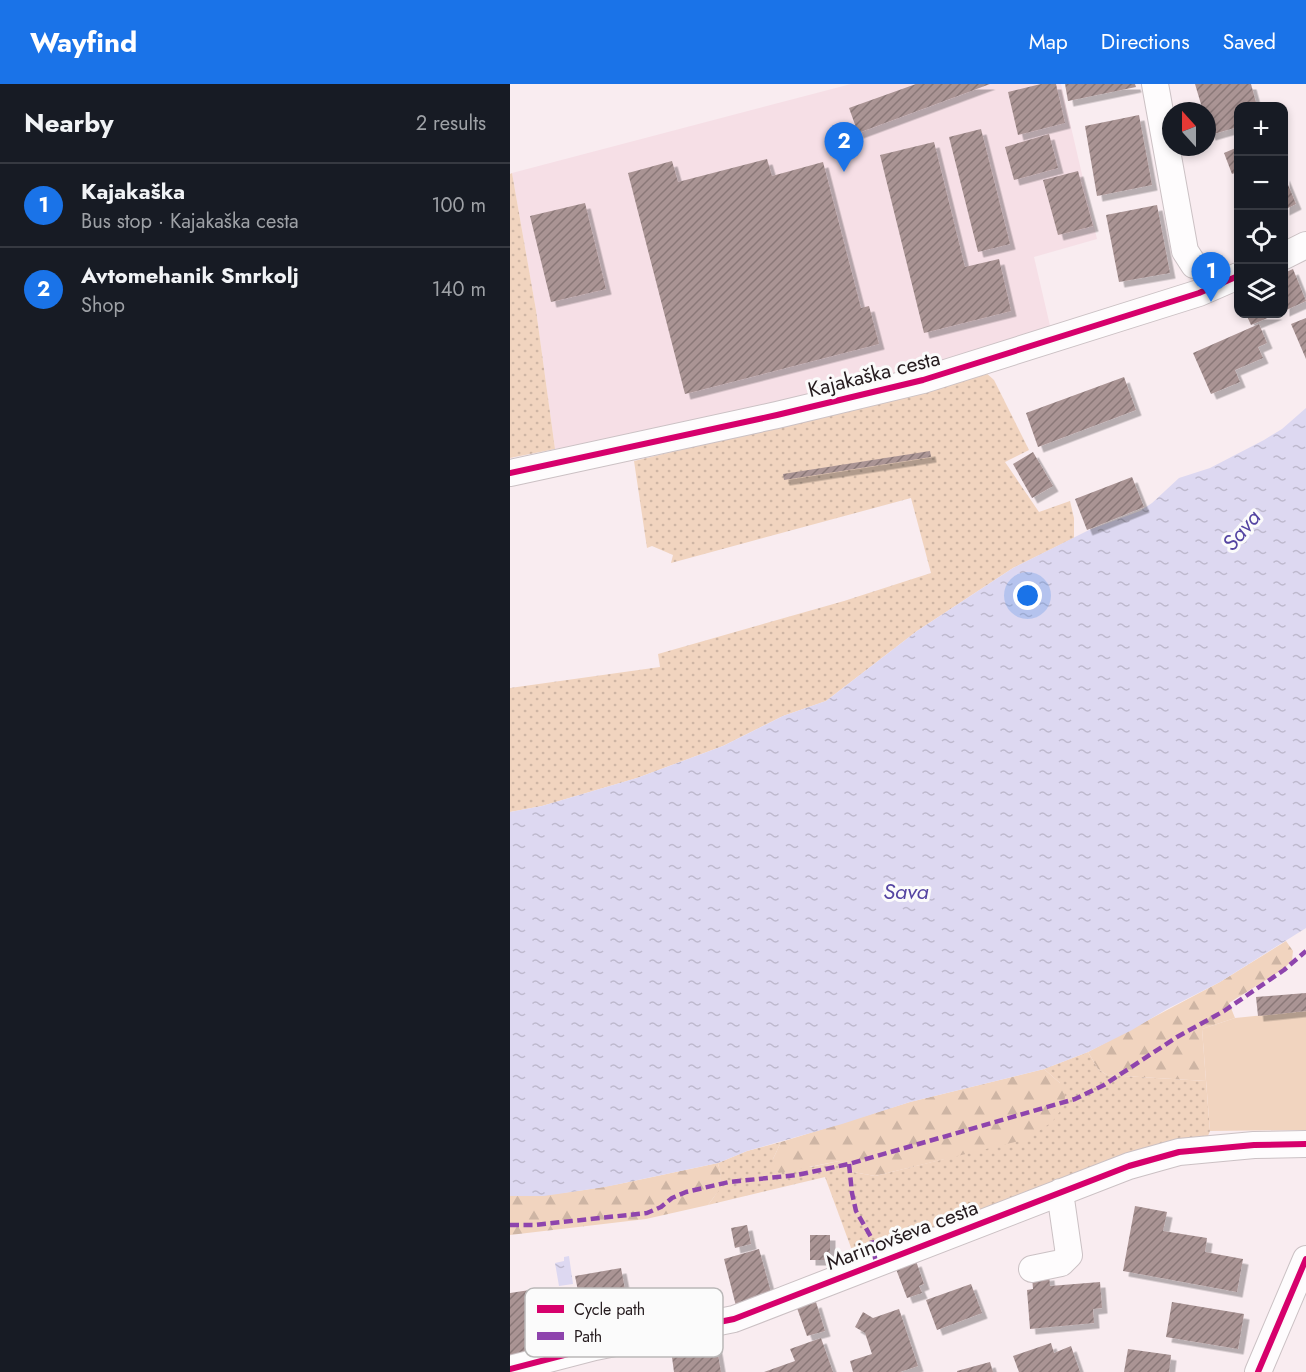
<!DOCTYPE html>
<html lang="en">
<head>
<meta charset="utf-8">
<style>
	:root { --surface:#171b24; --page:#242831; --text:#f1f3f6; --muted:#9ea1a6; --line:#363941; --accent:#1a73e8 }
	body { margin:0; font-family:Jost,sans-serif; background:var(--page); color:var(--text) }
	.controls { position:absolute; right:18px; top:18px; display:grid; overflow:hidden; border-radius:12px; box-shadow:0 3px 9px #0003 }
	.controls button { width:54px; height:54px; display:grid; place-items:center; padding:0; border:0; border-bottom:2px solid var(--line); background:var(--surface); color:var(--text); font:30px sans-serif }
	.compass { position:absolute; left:652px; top:18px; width:54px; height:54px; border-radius:50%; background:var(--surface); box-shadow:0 3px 9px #0003; rotate:339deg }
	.you { position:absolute; left:518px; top:512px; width:21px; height:21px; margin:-15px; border:4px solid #fff; border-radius:50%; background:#1a73e8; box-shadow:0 0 0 9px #1a73e833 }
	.badge { display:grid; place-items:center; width:39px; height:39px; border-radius:50%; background:var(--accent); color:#fff; font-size:20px; font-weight:700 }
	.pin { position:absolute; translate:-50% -50px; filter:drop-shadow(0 2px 3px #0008) }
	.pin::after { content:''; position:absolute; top:32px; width:21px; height:18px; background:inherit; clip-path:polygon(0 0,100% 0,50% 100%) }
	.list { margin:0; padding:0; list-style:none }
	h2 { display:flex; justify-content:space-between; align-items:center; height:78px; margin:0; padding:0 24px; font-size:26px }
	h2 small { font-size:20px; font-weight:400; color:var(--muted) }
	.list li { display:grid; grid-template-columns:39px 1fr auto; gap:18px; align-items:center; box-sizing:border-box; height:84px; padding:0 24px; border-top:2px solid var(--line) }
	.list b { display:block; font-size:22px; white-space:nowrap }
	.list p { margin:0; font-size:20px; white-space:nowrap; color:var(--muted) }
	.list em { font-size:20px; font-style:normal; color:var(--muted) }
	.icon { flex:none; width:33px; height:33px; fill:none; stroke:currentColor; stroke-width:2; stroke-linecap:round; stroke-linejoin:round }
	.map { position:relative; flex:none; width:796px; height:1288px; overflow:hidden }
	header { display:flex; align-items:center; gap:36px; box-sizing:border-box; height:84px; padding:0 30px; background:var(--accent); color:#fff }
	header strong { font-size:28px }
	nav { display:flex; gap:33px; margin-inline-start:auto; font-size:21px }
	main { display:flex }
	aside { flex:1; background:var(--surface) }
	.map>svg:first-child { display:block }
</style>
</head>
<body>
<header>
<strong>Wayfind</strong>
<nav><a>Map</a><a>Directions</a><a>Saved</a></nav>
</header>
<main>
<aside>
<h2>Nearby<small>2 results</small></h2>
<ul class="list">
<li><span class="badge">1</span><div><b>Kajakaška</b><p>Bus stop · Kajakaška cesta</p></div><em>100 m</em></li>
<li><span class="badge">2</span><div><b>Avtomehanik Smrkolj</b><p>Shop</p></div><em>140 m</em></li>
</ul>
</aside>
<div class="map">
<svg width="796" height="1288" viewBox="0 0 796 1288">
	<defs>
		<pattern id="grass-dots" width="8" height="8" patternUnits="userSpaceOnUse" patternTransform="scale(1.5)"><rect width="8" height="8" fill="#f1d4bf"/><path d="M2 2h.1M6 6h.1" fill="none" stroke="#ceb5a4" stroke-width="1.8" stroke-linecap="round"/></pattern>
		<pattern id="forest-firs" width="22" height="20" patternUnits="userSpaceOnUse" patternTransform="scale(1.5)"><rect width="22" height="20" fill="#f1d4bf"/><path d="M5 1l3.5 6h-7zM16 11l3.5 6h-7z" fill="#ceb5a4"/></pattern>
		<pattern id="water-ripples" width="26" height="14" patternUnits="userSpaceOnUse" patternTransform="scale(1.5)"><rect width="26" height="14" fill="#ddd8f1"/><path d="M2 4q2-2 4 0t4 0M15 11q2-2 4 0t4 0" fill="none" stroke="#beb9ce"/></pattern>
		<pattern id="building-hatch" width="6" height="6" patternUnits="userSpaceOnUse" patternTransform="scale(1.5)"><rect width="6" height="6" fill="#aa9494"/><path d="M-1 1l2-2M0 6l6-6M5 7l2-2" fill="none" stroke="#8a7878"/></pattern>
		<filter id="shadow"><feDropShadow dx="5.5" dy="5.5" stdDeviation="0" flood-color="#0004"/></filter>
	</defs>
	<rect width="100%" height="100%" fill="#f9ecf0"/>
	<path fill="#f6dfe6" d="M 341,0 L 551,0 L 587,155 L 524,173 L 541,246 L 407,286 L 184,339 L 45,365 L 26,226 L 2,89 Z"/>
	<path fill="url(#grass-dots)" d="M 2,89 L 26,226 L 45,365 L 0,374 L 0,90 Z
		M 474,287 L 484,296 L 519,366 L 495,378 L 529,428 L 560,417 L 564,434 L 564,454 L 503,484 L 407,547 L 316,617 L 273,632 L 213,662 L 127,694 L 32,722 L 0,728 L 0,604 L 150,583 L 148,570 L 334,517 L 421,489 L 401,414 L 161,479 L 163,471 L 142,462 L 137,464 L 124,377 L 379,316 Z
		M 578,968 L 588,985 L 597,991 L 696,997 L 700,1047 L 698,1052 L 653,1062 L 347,1180 L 315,1093 L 198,1121 C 211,1104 213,1100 208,1079 L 237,1067 L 271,1058 L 263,1075 L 301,1083 L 329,1077 L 343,1088 L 365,1092 L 434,1075 L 550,999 L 534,985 Z"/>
	<path fill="url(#forest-firs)" d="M 776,857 L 783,867 L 782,876 L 775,884 L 719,919 L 725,934 L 692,945 L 696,997 L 597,991 L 588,985 L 578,968 L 710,898 Z
		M 534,985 L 550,999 L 555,1012 L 554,1022 L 542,1038 L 517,1055 L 365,1092 L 343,1088 L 329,1077 L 269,1089 L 263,1084 L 263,1075 L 271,1058 L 400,1018 Z
		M 208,1079 L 211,1093 L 210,1105 L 198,1121 L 136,1135 L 0,1151 L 0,1112 C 71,1112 139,1093 208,1079 Z"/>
	<path fill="#f1d4bf" d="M 796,927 L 796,1046 L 700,1047 L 692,945 L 725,934 Z"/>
	<path fill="url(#water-ripples)" d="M 796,324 L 796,844 L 710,898 L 657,925 L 622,946 L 578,968 L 534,985 L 400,1018 L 332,1040 L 237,1067 L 208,1079 L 95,1103 L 34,1112 L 0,1112 L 0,728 L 32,722 L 127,694 L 213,662 L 273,632 L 316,617 L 407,547 L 503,484 L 579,446 L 630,427 L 642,419 L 669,394 L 700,384 L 754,356 L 772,345 Z
		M 59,1172 L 63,1200 L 49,1202 L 45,1179 L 54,1177 L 54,1173 Z"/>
	<path fill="url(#building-hatch)" filter="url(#shadow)" d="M 406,0 L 480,0 L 348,49 L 339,24 Z
		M 531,0 L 546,0 L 555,39 L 508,51 L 498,8 Z
		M 555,0 L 625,0 L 626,3 L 558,17 Z
		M 685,0 L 741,0 L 747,22 L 728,22 L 728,43 L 700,51 L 697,42 L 697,27 L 693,27 Z
		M 629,31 L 642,101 L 587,112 L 575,42 Z
		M 471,45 L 500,160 L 468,168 L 439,53 Z
		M 539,50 L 548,84 L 504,96 L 495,63 Z
		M 424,58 L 455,183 L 489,175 L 501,227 L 414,249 L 370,71 Z
		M 728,63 L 728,88 L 722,90 L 714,69 Z
		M 257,75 L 262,92 L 313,78 L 351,224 L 359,222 L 369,260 L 175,310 L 118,89 L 162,77 L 168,98 Z
		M 568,87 L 583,142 L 548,151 L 533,96 Z
		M 774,91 L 786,120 L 774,126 Z
		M 75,119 L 96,205 L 41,218 L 20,132 Z
		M 647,121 L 660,189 L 609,198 L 596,131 Z
		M 783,185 L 796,217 L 774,227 L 774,189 Z
		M 736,230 L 767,230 L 741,241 Z
		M 796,234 L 796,275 L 781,240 Z
		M 749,240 L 757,259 L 748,263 L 753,274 L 725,286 L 730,298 L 701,310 L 683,269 Z
		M 614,293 L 626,326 L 528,363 L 516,329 Z
		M 420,367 L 421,373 L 274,396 L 273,390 Z
		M 523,368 L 543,402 L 522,414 L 503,380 Z
		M 622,393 L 634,423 L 577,446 L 565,415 Z
		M 796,909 L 796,927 L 748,932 L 746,913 Z
		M 625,1122 L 657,1128 L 653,1147 L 697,1154 L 695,1168 L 733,1175 L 727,1208 L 613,1187 Z
		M 237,1141 L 241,1160 L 225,1164 L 221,1144 Z
		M 300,1151 L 320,1151 L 320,1176 L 300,1176 Z
		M 249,1165 L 262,1212 L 226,1222 L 214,1175 Z
		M 406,1177 L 414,1200 L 409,1202 L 412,1209 L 397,1214 L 386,1185 Z
		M 111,1184 L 121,1237 L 76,1246 L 65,1192 Z
		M 539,1191 L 540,1202 L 590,1198 L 592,1224 L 583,1225 L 584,1239 L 520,1245 L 517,1206 L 523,1205 L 522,1193 Z
		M 461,1200 L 472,1229 L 427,1246 L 416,1216 Z
		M 33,1204 L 41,1253 L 22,1256 L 24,1269 L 0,1273 L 0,1209 Z
		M 306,1218 L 315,1247 L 297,1252 L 287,1224 Z
		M 662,1218 L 734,1230 L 728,1265 L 656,1253 Z
		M 389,1225 L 408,1282 L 390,1288 L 343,1288 L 340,1277 L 362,1270 L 355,1249 L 345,1243 L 353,1228 L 363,1234 Z
		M 311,1254 L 323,1288 L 254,1288 L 285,1277 L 280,1265 Z
		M 206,1259 L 211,1288 L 164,1288 L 161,1266 Z
		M 541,1259 L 544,1269 L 561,1262 L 570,1288 L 509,1288 L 503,1272 Z
		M 618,1265 L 661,1271 L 659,1288 L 614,1288 Z
		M 480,1278 L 483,1288 L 447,1288 L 447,1287 Z"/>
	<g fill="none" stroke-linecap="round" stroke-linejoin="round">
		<g stroke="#cbc1c4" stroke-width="28">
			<path id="minor" d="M 645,0 L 675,167 L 684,181
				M 774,172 L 796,161
				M 0,389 L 267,331 L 413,296 L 689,209 L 728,192
				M 522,1185 L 551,1179 L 559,1171 L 550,1108
				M 0,1285 L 85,1263 L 224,1235 L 619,1082 L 669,1068 L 744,1061 L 796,1060
				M 748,1288 L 796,1175"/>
		</g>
		<use href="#minor" stroke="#fefcfd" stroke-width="26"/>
		<path stroke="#8e44ad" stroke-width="4.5" stroke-dasharray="9 4.5" stroke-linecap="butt" d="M 339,1080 L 342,1109 L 346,1127 L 361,1153 L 366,1179
			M 0,1141 L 24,1141 L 137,1129 L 151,1123 L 162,1114 L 176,1108 L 219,1098 L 287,1091 L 339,1080 L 565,1015 L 594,1001 L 667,953 L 714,927 L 774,886 L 796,867"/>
		<g stroke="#fbfbfb" stroke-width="10">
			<path id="cycleway" d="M 0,389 L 267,331 L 413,296 L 689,209 L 728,192
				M 0,1285 L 85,1263 L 224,1235 L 619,1082 L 669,1068 L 744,1061 L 796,1060
				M 748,1288 L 796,1175"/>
		</g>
		<use href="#cycleway" stroke="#d6006c" stroke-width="6"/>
	</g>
	<g text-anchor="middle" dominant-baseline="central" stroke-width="6" stroke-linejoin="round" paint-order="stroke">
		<g font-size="21" fill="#241a1d" stroke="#fbfbfb">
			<text transform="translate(364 290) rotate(-14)">Kajakaška cesta</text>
			<text transform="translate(392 1151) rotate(-21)">Marinovševa cesta</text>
		</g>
		<g font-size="22" font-style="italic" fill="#5444a2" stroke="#fbfbfb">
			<text transform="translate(731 446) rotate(-50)">Sava</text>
			<text x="396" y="807">Sava</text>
		</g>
	</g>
	<rect x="15" y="1204" width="198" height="69" rx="9" fill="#fbfbfb" stroke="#bab8b8" stroke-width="1.5"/>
	<rect x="27" y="1221" width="27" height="8" fill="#d6006c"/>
	<rect x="27" y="1248" width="27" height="8" fill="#8e44ad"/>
	<g font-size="16" fill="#241a1d">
		<text x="64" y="1231">Cycle path</text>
		<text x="64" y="1258">Path</text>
	</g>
</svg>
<div class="controls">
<button>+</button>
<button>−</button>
<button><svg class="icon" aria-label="locate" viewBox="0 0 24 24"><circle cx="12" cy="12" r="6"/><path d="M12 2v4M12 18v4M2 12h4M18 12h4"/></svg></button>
<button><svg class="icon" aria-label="layers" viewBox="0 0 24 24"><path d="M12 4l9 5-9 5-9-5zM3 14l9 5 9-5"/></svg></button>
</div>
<svg class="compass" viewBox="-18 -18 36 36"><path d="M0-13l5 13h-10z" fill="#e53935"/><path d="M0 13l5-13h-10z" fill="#9ea1a6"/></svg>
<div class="you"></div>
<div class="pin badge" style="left:701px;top:218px">1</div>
<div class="pin badge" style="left:334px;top:88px">2</div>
</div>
</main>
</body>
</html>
